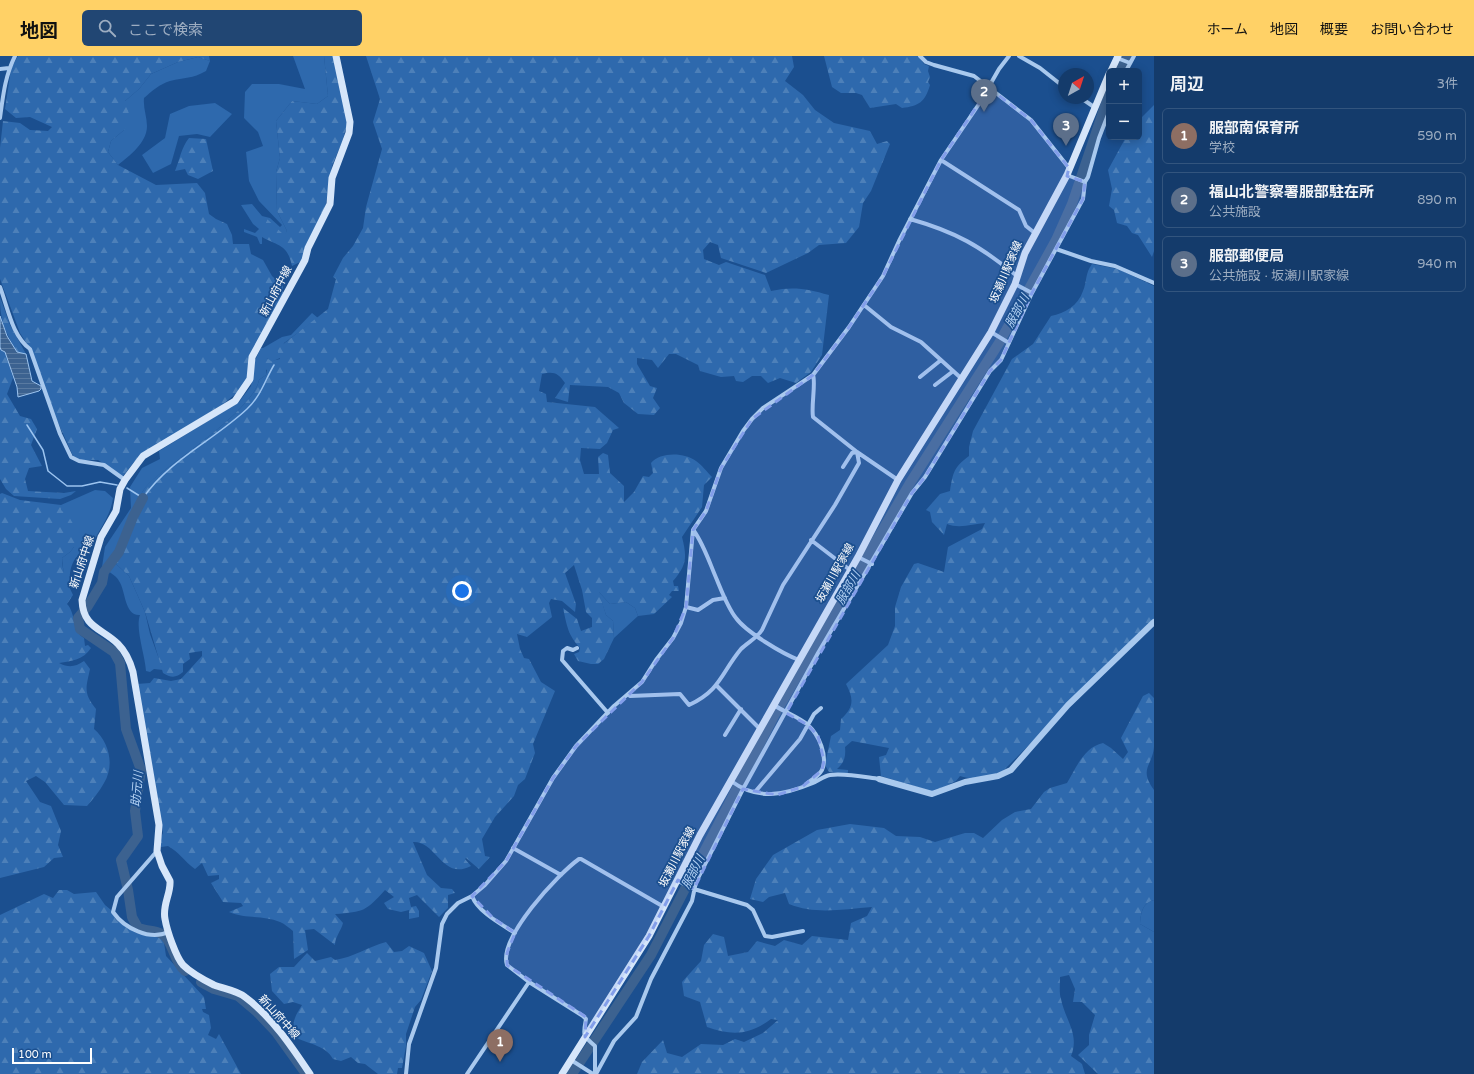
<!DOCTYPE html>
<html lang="ja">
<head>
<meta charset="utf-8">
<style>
	:root { --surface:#143b6b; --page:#214673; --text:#f1f3f6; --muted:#9dadc1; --line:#33557e; --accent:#ffd166 }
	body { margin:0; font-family:"Varela Round","Noto Sans JP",sans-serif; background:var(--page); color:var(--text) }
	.controls { position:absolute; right:12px; top:12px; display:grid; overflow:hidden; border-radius:6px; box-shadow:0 2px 10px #0003 }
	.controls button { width:36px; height:36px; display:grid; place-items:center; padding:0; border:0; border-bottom:1px solid var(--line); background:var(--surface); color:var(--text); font:20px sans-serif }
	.compass { position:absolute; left:1058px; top:12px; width:36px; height:36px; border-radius:50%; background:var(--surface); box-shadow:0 2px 10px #0003; rotate:39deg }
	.scale { position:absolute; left:12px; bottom:10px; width:80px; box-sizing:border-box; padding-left:4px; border:2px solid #fff; border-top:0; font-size:11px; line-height:14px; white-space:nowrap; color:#fff; -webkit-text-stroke:3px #1b4f8f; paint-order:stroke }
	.you { position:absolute; left:462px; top:535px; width:14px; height:14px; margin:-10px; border:3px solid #fff; border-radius:50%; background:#1a73e8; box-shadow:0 0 0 6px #1a73e833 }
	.badge { display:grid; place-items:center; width:26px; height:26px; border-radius:50%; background:var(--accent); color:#fff; font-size:13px; font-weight:700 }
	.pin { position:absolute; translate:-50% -33px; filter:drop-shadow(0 1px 2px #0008) }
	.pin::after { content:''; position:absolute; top:21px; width:14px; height:12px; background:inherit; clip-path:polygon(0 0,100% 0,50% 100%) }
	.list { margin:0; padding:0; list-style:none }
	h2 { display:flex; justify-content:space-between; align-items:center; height:52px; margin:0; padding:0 16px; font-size:17px }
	h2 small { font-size:13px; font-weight:400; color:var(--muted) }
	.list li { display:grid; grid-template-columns:26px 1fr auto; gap:12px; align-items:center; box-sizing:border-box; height:56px; margin:0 8px 8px; padding:0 8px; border:1px solid var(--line); border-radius:6px }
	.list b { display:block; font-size:15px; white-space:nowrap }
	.list p { margin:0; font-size:13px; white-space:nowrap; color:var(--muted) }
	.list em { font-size:13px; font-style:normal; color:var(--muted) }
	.icon { flex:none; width:22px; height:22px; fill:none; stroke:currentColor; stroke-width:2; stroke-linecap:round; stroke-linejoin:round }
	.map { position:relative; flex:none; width:1154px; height:1018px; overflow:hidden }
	header { display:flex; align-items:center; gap:24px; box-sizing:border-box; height:56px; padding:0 20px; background:var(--accent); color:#111 }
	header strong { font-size:19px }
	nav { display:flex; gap:22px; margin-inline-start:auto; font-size:14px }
	.search { width:280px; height:36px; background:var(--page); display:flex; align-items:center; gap:10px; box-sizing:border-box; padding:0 14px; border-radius:6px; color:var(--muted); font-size:15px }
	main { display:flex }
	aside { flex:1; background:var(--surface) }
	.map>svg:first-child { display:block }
</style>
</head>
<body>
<header>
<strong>地図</strong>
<div class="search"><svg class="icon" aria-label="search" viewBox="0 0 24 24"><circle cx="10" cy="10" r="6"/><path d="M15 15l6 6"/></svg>ここで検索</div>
<nav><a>ホーム</a><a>地図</a><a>概要</a><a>お問い合わせ</a></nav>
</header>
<main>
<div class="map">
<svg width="1154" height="1018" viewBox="0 0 1154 1018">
	<defs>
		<pattern id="forest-firs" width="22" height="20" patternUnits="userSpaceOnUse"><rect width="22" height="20" fill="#2e69ad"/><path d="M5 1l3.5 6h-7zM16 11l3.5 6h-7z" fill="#4d80b9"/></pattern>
		<pattern id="water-rules" width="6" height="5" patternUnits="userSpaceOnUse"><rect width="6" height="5" fill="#3c6290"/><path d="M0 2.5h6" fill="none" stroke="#597aa1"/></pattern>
	</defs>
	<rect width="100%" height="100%" fill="#1b4f8f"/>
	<path fill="#2e69ad" d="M 293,0 L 324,0 L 328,40 L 317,48 L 292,45 L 276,65 L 280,102 L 276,116 L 277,155 L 287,175 L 285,179 L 262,181 L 262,188 L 260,188 L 257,181 L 244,176 L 244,173 L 255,177 L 259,173 L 253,168 L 241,149 L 252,148 L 262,160 L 270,162 L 280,171 L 282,169 L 259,145 L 249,125 L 246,96 L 263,90 L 258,76 L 244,62 L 245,36 L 252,28 L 279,28 L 305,33 Z
		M 198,1 L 210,5 L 206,15 C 192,23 185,21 170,25 C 160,28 152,35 144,42 C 143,52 147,61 147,70 C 147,87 129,100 118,109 L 108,96 L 111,85 L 124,74 L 125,45 L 139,33 L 151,18 L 178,6 Z
		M 215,47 L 232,58 L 210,81 L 197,78 L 179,80 L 171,108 L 153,117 L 142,99 L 165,82 L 170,58 L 189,50 Z
		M 312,257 L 318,262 L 284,287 L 280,302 L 271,306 L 267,302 L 266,319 L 259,324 C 255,348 195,391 174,407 C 164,415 150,424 143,435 C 131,454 121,486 115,507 L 129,520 L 145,556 L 150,578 L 163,614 L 154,613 L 150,616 L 146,615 C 145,599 135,572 140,559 C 124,560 126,535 119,525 C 116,519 107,515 102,511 L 105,491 L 131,452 L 130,431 L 142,412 L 160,403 L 159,395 L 239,346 L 251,330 L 255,304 L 261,292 L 263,292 L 282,281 L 291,279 Z
		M 95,434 L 105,435 L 113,442 C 110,463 98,473 91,492 C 74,496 67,514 71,530 L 69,531 L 64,521 L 62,502 L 70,496 L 74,491 L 61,454 L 61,449 Z
		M 598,535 L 610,548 L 626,546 L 635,552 L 638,560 L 614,582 L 613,565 L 606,559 Z
		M 1154,844 L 1154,876 L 1140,868 C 1141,857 1142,847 1154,844 Z"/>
	<path fill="url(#forest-firs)" d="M 18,0 L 209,0 L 210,5 L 198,1 L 178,6 L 151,18 L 139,33 L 125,45 L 130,61 L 124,74 L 111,85 L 108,96 L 118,109 L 156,129 L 197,127 L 205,137 L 209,158 L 216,163 L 227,168 L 232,179 L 233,188 L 249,188 L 251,198 L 263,204 L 272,220 L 283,230 L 283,241 L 250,302 L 247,322 L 242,333 L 223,348 L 152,392 L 134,406 L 123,420 L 98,404 L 80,404 L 73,400 L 52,353 L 31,294 L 20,277 L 0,223 L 0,92 L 3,65 L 20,67 L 30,74 L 48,75 L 52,71 L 30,61 L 16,62 L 5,53 L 11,13 Z
		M 324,0 L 335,0 L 348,62 L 346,72 L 342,86 L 332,110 L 325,153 L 302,205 L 292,210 C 287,188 280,191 262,181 L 267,163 L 284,179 L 287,175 L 277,155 L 276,116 L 280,102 L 276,65 L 292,45 L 317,48 L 328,40 Z
		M 366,0 L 792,0 L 794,11 L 785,25 L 803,39 L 815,54 L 834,67 L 870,75 L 877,88 L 887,85 L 890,88 L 871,135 L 863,147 L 859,171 L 846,187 L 819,189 L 808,197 L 766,217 L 721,202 L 718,189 L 710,186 L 703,194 L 704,203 L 719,209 L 726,206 L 765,219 L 771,235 C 794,230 807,233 829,239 L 822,299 L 811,316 L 796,327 L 780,322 L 768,327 L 761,320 L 752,320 L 743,326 L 736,325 L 734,320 L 721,321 L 700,315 L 698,309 L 676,298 L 669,298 L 658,312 L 652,304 L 637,302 L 637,308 L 650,330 L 657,332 L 653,342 L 660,352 L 654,359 L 638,358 L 624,347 L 619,337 L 608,331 L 570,329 L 568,346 L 555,342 L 565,327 C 558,317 554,315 542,318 L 539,335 L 546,338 L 547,346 L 595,351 L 619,372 L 613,374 L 607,387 L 600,393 L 581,392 L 580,404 L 584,418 L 599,418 L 598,401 L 603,397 L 608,399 L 610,417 L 624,430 L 624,446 L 634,436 L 643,420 L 649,421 L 653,417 L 651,407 C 660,396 684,396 696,405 C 702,409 707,416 712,421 L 704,429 L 702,451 L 682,481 C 687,501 687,509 673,525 L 674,530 L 678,530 L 679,535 L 672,535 L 669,539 L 672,541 L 654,558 L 638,560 L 635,552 L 626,546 L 610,548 L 599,536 L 606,559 L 613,565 L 614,582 L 604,603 L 598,608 L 591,608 L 578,605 L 574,598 L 579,596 L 580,592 C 568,579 567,570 563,552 L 577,563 L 581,575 L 592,571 L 592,562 L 586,556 L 582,534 L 574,509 L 565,517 L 576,548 L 575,556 L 562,545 L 551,543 L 549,547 L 552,561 L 527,581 L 517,578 L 520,593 L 524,602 L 529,603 L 541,626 L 555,635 L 533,688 L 535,697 L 525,723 L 518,729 L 514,740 L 495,761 L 482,783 L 485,800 L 490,801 L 479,813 L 466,802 L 465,803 L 471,810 C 442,825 437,785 413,786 L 427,819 L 441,832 L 452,833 L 455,837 L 448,839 L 448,852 L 439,861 L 417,839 L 409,842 L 411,851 L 416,850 L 419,855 L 419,861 L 409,863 L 409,854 L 401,856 L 388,853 L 384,847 L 394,841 L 385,834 C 366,855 364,856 335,858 L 343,867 C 341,875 335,881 335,889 L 314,873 L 305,874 L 308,894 L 294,903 L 293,875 C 289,872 285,868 280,866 C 263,859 245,863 229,856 L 243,850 L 241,847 L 223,846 L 211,827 L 219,823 L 219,819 L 208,820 L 202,807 L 195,813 C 184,805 179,796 168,790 L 161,791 L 160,783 L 163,777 L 137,628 L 150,627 L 154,622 L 171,625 L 181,623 L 202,600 L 202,595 L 189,597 L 190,603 L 183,608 L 183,616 C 176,622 171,622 163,617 L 145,556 L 129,520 L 115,507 C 121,486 131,454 143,435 C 149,424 164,415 174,407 C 195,391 255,348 259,324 L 266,319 L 267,314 L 261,311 L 267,302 L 271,305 L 280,303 L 277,293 L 328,253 L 336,223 L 333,221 L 343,202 L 353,190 L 363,172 L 366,151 L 382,93 L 373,66 L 380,43 Z
		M 824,0 L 918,0 L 924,8 L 929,10 L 928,15 L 930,21 L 928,26 L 930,29 C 925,46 919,50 902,52 L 896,48 L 870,52 L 862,39 L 856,37 L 841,37 L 832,31 Z
		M 1154,49 L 1154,195 L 1152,201 L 1138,179 L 1132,177 L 1127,170 L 1117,167 L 1114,154 L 1109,150 L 1112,133 L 1108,114 L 1126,81 L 1139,81 L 1139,64 Z
		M 189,82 L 206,83 L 213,115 L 198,123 L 188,119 L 185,113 L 175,115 C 180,103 181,92 189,82 Z
		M 1092,208 L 1118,213 L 1154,230 L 1154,563 L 1003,715 C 989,721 975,725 960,720 L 956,725 L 934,736 L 881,720 L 879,701 L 886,699 L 889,692 L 852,685 L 845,691 C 846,701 844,707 837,713 L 848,714 L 848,718 L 829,716 L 825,709 L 831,680 L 840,674 L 841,663 C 854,651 854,643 846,628 L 888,589 L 895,570 L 895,551 L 901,531 L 914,508 L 918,507 L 944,516 L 948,491 L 982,473 L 985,467 C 973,468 959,473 947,468 L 944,479 L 932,466 L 930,456 L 926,454 L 940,438 L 950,435 C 953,416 954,411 969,400 L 969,391 L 973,375 L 1012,303 L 1033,288 L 1051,260 C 1065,257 1078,250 1083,235 C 1087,226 1085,217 1092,208 Z
		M 0,241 L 10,269 L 26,298 L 17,296 C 5,275 0,265 0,241 Z
		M 0,291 L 1,294 L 5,296 L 13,322 L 7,338 L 20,360 L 31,363 L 37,373 L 31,389 L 42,410 L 29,412 L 25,423 L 28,435 L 64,437 L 76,435 L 71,439 L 60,443 L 14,440 L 6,433 L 0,423 Z
		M 2,437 L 20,444 L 61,449 L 61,454 L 68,459 L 85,489 L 80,492 L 74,491 L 70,496 L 62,502 C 62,516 67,526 73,539 L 67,548 C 76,557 72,575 84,582 L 85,590 L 88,589 L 91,592 C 83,604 72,605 59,607 C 69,612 75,611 84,605 L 90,613 C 86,632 83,637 96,653 L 94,673 C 109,686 115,709 104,727 C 99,736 93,743 87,750 L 64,749 L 45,726 L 36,720 L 26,725 L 40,746 L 51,750 L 61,775 L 58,789 L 63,801 L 54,802 L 44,811 L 0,822 L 0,438 Z
		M 1149,637 L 1154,642 C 1154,658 1154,674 1154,690 C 1153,710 1138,712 1154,734 L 1154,844 C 1142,847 1141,857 1140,868 L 1154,876 L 1154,1018 L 1098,1018 L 1078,999 L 1089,989 L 1089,979 L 1095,959 L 1082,946 L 1073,946 L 1075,933 L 1069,919 L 1060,921 C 1060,928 1059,937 1061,943 C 1065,964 1080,978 1071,1000 L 1082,1008 L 1085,1018 L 637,1018 L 642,1006 L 663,984 L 667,997 L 682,1001 L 701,988 L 723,989 L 735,983 L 744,986 L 763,977 L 778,964 L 771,963 C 749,979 733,980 707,971 L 700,946 L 684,940 L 682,926 L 701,905 L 704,889 L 713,878 L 724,881 L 728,900 L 748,896 L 757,885 L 775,890 L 784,884 L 802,889 L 812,880 L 848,884 L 851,867 L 867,860 L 872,851 C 843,853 816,859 789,848 L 785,837 L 769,841 L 763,846 L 750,843 L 756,823 L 773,799 L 817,774 L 850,768 L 884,772 L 896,780 L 920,781 L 935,786 L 965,777 L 974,777 L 983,782 L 1002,764 L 1015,756 L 1031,753 L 1044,736 L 1050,732 L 1067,727 C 1076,712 1084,691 1103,687 L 1111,692 L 1123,703 L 1128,696 L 1121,682 L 1143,640 Z
		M 59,834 L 67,834 L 74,838 L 96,836 L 105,849 L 111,854 L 116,864 L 130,873 L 163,880 L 166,900 L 204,941 L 206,953 L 202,953 L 203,956 L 209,959 L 211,972 L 208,979 L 216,983 L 219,978 L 241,1018 L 0,1018 L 0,859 L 44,838 L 53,842 Z
		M 386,886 L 394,896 L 402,895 L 409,890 L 424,897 L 432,915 L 421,944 L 415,951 L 406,978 L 406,990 L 402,1012 L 398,1012 L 397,1018 L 378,1018 L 365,1008 L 358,1007 L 351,1001 L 341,1005 L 333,1003 C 326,990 310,988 296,982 C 291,967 294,962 302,949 L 293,946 L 284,948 L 272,935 L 270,918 L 279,911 L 294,911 L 307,897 L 315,905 L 331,901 L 335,904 C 354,901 368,891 386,886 Z"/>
	<path fill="url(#water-rules)" stroke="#9cc4f0" d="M 0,260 L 7,280 L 17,296 L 26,298 L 32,325 L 41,330 L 41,333 L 39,335 L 18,341 L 17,331 L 5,296 L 1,294 L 0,291 Z"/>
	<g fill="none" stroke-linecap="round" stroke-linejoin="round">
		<path stroke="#9cc4f0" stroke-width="1.5" d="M 27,369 L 43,394 L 48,415 L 67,430 L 82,430 L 100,426 L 117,429
			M 127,432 L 143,442 C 169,404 214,384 247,353 C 261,340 265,324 274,309"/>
		<path stroke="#3c6290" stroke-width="10" d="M 1119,15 L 1127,0
			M 143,442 L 133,461 L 119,496 L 104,516 L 102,527 L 88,550 L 78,562 L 80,573 L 114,596 L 120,607 L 126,673 L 141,714 L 135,755 L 138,780 L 121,804 L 128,834 L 132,861 L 138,872 C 146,875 155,874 162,878 C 173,884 173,905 185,915
			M 201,926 L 214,933 L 238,940 L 257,956 L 276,976 L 304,1015
			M 572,1018 L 651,899 L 775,658 L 910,427 L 999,287 L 1056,184 L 1072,148 L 1109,38"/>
		<path stroke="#a9c9ee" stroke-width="4" d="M 920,0 L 926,6 L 934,9 L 974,20 L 1031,64 L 1069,112
			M 1019,0 L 1040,12 L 1064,31
			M 1117,2 L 1130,7
			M 0,13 L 9,12
			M 1126,15 L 1134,0
			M 1081,42 L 1094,51
			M 0,62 C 3,40 5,20 15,0
			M 941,104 L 1019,154 L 1026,170 L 1036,178
			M 1067,119 L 1085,126
			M 910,163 C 956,176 980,190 1017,220
			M 1056,193 L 1091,205 L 1115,210 L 1154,227
			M 1015,228 L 1032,237
			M 0,231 C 8,252 12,280 30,293 L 60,378 L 71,401 L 79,405 L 104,409 L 125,424
			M 864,249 L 891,271 L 921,286 L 962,323
			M 991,276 L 1009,287
			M 813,319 C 816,327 811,350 813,361 L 857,396 L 898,424
			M 920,321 L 941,304
			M 935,329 L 952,316
			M 843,411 L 852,397 L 857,396
			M 694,475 C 704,489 710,508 717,524 C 722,536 728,552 736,562 C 746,576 783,598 799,604
			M 811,484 L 850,514
			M 858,501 L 872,508
			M 686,551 L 698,554 L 713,544 L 725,542
			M 577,592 L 573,594 L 567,592 L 563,595 L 562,604 L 608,657
			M 717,630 L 760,673
			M 629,638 L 630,640 L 680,638 L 689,649 C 721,634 721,617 741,593 C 748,586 756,583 762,574 L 783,529 L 835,449 L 859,407 L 857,396
			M 774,649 C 784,656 799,661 808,669 C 819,679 828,700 822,714 C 818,721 811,724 806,728
			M 725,679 L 741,653
			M 731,725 C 758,745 784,739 813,727 C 818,725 824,720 830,719 C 845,717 864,721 879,723
			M 755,736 L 800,683 L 814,658 L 821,652
			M 513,792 L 561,819
			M 157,795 L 117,841 L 113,856 C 124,872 150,885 168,876
			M 678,825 L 694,833 L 747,849 L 753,854 L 765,880 L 772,881 L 803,875
			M 472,840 C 478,856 501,868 515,877
			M 571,1004 L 593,1018
			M 406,1018 L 409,988 L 436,912 L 442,868 L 447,858 L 458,847 L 472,840 L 485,829 L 506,805 L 553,722 L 576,690 L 614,650 L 642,626 L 656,604 L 673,582 L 681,567 L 686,551 L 693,474 L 706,455 L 721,412 L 743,375 L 752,363 L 763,352 L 813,319 L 849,271 L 883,220 L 899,185 L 941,104 L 979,48 L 999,13 L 1009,0
			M 467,1018 L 529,926
			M 595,1018 L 595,990 C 582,979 583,979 586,963 L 583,960 L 529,926 L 507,909 C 498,882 558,818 579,803 L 581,803 L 664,851
			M 596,1018 L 614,985 L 636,961 L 651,923 L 692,845 L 696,826 L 743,733 L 818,597 L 912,437 L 925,421 L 990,315 L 1001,304 L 1032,237 L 1083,143 L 1085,126 L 1088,121 L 1099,82 L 1109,56"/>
		<path stroke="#a9c9ee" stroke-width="6" d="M 879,723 L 932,738 L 965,726 L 998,720 L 1011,714 L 1068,649 L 1154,566"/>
		<path stroke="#d6e6fa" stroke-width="7" d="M 1111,15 L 1118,0
			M 310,1018 C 292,991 272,961 245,941 C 236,934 224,933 214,929 C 204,924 191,917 183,909 C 176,901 167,875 165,863 C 162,849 171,838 170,825 L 162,810 L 157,795 L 159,769 L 133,616 C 130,605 126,596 118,588 C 102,572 83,572 82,544 L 101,481 L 116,455 L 120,433 L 125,424 L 143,400 L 235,345 L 250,323 L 252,301 L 305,204 L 308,192 L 330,148 L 332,122 L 349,77 L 350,66 L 336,0
			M 562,1018 L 649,880 L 700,779 L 858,501 L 898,424 L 991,276 L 1015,228 L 1025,197 L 1067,119 L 1109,18"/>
	</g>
	<path fill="#839eea" fill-opacity="0.2" stroke="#839eea" stroke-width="3" stroke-dasharray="8 5" stroke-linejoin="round" d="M 989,32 L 1031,64 L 1069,112 L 1067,120 L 1085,126 L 1083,143 L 1032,237 L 1001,304 L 990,315 L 925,421 L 912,437 L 786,657 L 808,669 L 818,680 L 824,705 L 822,714 L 802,731 L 777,739 L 743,733 L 694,833 L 678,824 L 649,880 L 585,981 L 586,961 L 507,909 L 507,897 L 515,877 L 493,862 L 472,840 L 506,805 L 553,722 L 576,690 L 642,626 L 673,582 L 686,551 L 693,474 L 706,455 L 721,412 L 752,363 L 813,319 L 849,271 L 883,220 L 941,104 Z"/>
	<g text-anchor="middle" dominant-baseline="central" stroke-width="3.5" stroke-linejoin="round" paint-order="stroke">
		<g font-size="11" fill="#fff" stroke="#1b4f8f">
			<text transform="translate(1006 216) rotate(-67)">坂瀬川駅家線</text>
			<text transform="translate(276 235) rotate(-62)">新山府中線</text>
			<text transform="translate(82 506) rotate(-72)">新山府中線</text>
			<text transform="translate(835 517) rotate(-61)">坂瀬川駅家線</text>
			<text transform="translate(677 801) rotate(-63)">坂瀬川駅家線</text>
			<text transform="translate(279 961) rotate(48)">新山府中線</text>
		</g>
		<g font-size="12" font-style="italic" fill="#b5d3f5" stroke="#1b4f8f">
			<text transform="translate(1017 255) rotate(-61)">服部川</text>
			<text transform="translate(848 532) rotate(-60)">服部川</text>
			<text transform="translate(137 733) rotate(-85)">助元川</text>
			<text transform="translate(693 816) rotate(-63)">服部川</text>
		</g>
	</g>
</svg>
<div class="controls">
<button>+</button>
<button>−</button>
</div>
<svg class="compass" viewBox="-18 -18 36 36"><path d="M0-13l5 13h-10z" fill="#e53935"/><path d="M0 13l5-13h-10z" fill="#9dadc1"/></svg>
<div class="scale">100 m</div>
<div class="you"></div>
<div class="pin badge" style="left:500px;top:1006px;background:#8d6e63">1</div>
<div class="pin badge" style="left:984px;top:56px;background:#5c6f8a">2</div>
<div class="pin badge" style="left:1066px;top:90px;background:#5c6f8a">3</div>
</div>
<aside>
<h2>周辺<small>3件</small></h2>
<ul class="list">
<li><span class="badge" style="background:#8d6e63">1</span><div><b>服部南保育所</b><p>学校</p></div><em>590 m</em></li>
<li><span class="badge" style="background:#5c6f8a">2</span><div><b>福山北警察署服部駐在所</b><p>公共施設</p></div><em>890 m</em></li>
<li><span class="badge" style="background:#5c6f8a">3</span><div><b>服部郵便局</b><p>公共施設 · 坂瀬川駅家線</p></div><em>940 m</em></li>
</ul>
</aside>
</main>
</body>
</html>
